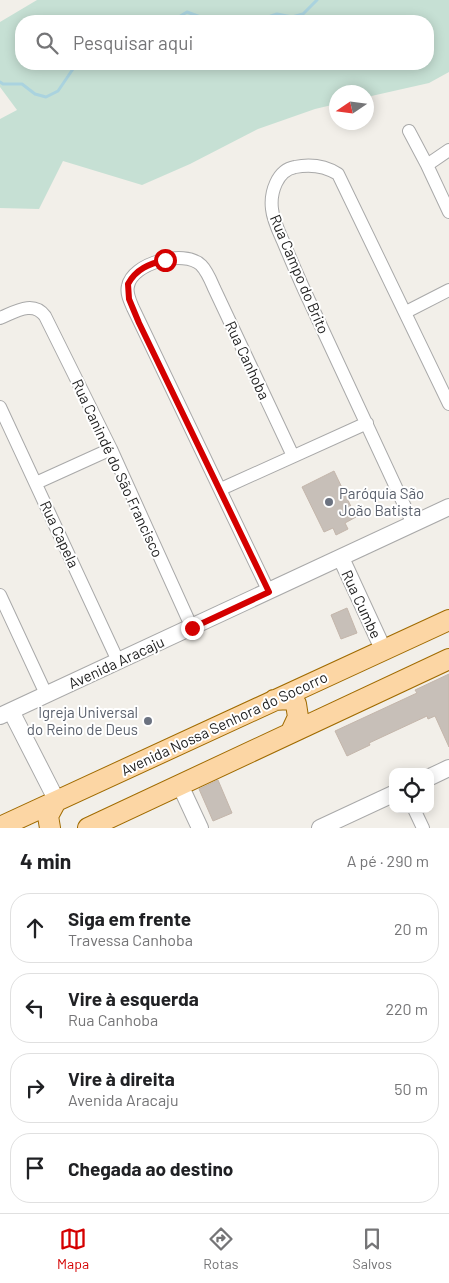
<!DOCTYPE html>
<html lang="pt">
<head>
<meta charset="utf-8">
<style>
	:root { --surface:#fff; --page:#f6f6f6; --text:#202124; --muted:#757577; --line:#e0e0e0; --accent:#d40000 }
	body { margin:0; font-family:Barlow,sans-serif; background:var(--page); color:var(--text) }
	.controls { position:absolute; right:15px; bottom:15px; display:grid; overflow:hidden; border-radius:10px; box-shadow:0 2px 12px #0003 }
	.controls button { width:45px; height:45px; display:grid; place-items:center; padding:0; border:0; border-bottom:1px solid var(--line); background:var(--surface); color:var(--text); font:25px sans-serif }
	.compass { position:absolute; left:329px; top:85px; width:45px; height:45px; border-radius:50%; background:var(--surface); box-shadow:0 2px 12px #0003; rotate:257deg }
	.stop { position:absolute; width:15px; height:15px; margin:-11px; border:4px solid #d40000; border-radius:50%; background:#fff }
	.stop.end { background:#d40000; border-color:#fff; box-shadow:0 1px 5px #0008 }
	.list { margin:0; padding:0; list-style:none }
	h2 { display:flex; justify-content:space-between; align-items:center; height:65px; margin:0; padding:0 20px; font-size:21px }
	h2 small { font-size:16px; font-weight:400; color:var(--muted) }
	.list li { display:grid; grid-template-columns:32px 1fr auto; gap:15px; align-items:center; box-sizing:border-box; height:70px; margin:0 10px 10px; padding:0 10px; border:1px solid var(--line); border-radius:20px }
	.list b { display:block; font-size:19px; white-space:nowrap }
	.list p { margin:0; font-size:16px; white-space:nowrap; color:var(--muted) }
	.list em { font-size:16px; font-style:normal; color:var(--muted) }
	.icon { flex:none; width:28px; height:28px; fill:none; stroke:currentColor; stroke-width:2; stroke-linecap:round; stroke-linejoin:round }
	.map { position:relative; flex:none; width:449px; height:828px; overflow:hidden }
	.search { position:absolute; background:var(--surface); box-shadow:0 2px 12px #0003; left:15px; right:15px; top:15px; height:55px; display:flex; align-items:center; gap:12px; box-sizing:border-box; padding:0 18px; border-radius:20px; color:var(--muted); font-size:19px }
	.sheet { height:385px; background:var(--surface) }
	nav { display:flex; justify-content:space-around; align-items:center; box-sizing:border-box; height:70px; border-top:1px solid var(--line); background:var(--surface); font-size:14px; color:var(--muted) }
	nav a { display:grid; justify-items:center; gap:2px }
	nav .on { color:var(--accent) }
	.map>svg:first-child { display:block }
</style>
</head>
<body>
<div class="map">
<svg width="449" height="828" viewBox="0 0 449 828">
	<rect width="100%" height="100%" fill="#f2efe9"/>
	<path fill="#c6e0d4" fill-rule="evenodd" d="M 37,0 L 449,0 L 449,72 L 429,83 L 367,97 L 366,92 L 336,92 L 336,104 L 315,109 L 258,129 L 190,164 L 142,185 L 63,161 L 39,209 L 0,208 L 0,119 L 17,110 L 0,87 L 0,22 ZM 21,21 L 428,21 L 428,64 L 21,64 Z"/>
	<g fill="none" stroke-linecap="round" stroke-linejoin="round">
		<path stroke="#aad3df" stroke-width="3" d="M 172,21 L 187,12 L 211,21
			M 256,21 L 277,14 L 292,17 L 303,14 L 317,0
			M 0,82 L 3,84 L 22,84 L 35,94 L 46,97 L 58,91 L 75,66 L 116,66 L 118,64"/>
	</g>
	<path fill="#c7bfb8" stroke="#c4b6ab" d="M 334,471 L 356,517 L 345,523 L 348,529 L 336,535 L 333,528 L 324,532 L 302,487 Z
		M 347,608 L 357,633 L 341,639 L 331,615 Z
		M 449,674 L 449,747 L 435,716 L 428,719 L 427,716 L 369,743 L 370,745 L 347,756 L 335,731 L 417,693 L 415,690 Z
		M 218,780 L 232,813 L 213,821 L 199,789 Z"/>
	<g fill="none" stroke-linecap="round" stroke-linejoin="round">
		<g stroke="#a9a9a9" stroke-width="14">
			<path id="minor" d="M 409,131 L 427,165
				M 449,150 L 427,165 L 449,212
				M 406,312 L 449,290
				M 0,318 C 15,312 33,300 45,316 L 111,449 L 192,628
				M 0,407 L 118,661
				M 36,483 L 111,449
				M 221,489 L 367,423
				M 413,524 C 380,453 347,382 314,311 C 303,288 293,265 283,241 C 279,232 273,220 272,209 C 270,193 277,170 295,167 C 310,164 325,166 338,174 L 449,404
				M 269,592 L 133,308 C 130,301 126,293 128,286 C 132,263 184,249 201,265 C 207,271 211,281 214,288 L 293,456
				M 0,595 L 46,694
				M 414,809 L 423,828"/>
		</g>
		<g stroke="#a9a9a9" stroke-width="18">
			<path id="tertiary" d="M 341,558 L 383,649
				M 11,711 L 57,801
				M 0,716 L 449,507
				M 430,777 L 449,768
				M 180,785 L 200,828
				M 320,828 L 393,794"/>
		</g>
		<g stroke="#a06b00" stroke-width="22">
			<path id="primary" d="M 274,700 L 290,699 L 296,704 L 298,717 L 291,732
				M 0,827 L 449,620
				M 50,828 L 48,816 L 55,803
				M 88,828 L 449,659"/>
		</g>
		<use href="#minor" stroke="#fff" stroke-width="12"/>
		<use href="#tertiary" stroke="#fff" stroke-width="16"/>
		<use href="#primary" stroke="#fcd6a4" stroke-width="20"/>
	</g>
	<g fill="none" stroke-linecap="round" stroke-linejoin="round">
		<path stroke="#d40000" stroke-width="6" d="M 165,260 C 149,264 136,269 128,284 L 129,299 L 139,323 L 269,592 L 192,628"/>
	</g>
	<g fill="#6b7280" stroke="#fff" stroke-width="2">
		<circle cx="329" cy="502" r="5"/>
		<circle cx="148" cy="721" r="5"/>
	</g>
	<g text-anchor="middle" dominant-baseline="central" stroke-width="4" stroke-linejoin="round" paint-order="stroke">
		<g font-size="15" fill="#222" stroke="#fff">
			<text transform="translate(300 274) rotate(67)">Rua Campo do Brito</text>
			<text transform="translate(248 360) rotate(65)">Rua Canhoba</text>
			<text transform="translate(118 468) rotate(65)">Rua Canindé do São Francisco</text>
			<text transform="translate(60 534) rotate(65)">Rua Capela</text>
			<text transform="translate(362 604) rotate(65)">Rua Cumbe</text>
			<text transform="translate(116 662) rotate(-25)">Avenida Aracaju</text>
			<text transform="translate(224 723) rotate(-25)">Avenida Nossa Senhora do Socorro</text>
		</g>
		<g font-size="15" fill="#5b616d" stroke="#fff" text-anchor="start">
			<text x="339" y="493">Paróquia São<tspan x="339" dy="17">João Batista</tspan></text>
			<text x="138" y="712" text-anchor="end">Igreja Universal<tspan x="138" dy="17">do Reino de Deus</tspan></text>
		</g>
	</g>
</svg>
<div class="controls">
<button><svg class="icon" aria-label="locate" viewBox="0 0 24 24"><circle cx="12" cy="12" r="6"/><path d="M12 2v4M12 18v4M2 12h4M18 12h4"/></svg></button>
</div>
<svg class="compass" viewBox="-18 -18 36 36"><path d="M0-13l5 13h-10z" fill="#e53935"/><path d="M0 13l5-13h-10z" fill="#757577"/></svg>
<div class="stop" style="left:165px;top:260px"></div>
<div class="stop end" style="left:192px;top:628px"></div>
<div class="search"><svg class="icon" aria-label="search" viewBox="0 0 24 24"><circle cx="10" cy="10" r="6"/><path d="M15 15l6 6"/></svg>Pesquisar aqui</div>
</div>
<section class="sheet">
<h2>4 min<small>A pé · 290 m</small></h2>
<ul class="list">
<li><svg class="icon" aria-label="ahead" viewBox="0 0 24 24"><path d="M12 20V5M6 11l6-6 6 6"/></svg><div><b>Siga em frente</b><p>Travessa Canhoba</p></div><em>20 m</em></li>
<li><svg class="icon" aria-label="left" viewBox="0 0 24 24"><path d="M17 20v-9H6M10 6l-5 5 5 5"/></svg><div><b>Vire à esquerda</b><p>Rua Canhoba</p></div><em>220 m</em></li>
<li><svg class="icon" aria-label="right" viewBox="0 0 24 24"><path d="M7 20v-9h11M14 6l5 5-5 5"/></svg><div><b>Vire à direita</b><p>Avenida Aracaju</p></div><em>50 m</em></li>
<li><svg class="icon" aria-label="arrive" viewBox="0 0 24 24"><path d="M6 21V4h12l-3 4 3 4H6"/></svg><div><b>Chegada ao destino</b></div></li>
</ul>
</section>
<nav>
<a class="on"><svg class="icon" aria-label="map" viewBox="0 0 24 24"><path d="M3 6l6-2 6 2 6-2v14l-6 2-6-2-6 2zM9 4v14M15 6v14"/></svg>Mapa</a>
<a><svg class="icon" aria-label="directions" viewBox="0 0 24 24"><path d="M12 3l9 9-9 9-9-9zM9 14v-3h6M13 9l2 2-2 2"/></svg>Rotas</a>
<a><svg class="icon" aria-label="saved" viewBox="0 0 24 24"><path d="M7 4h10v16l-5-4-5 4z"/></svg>Salvos</a>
</nav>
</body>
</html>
